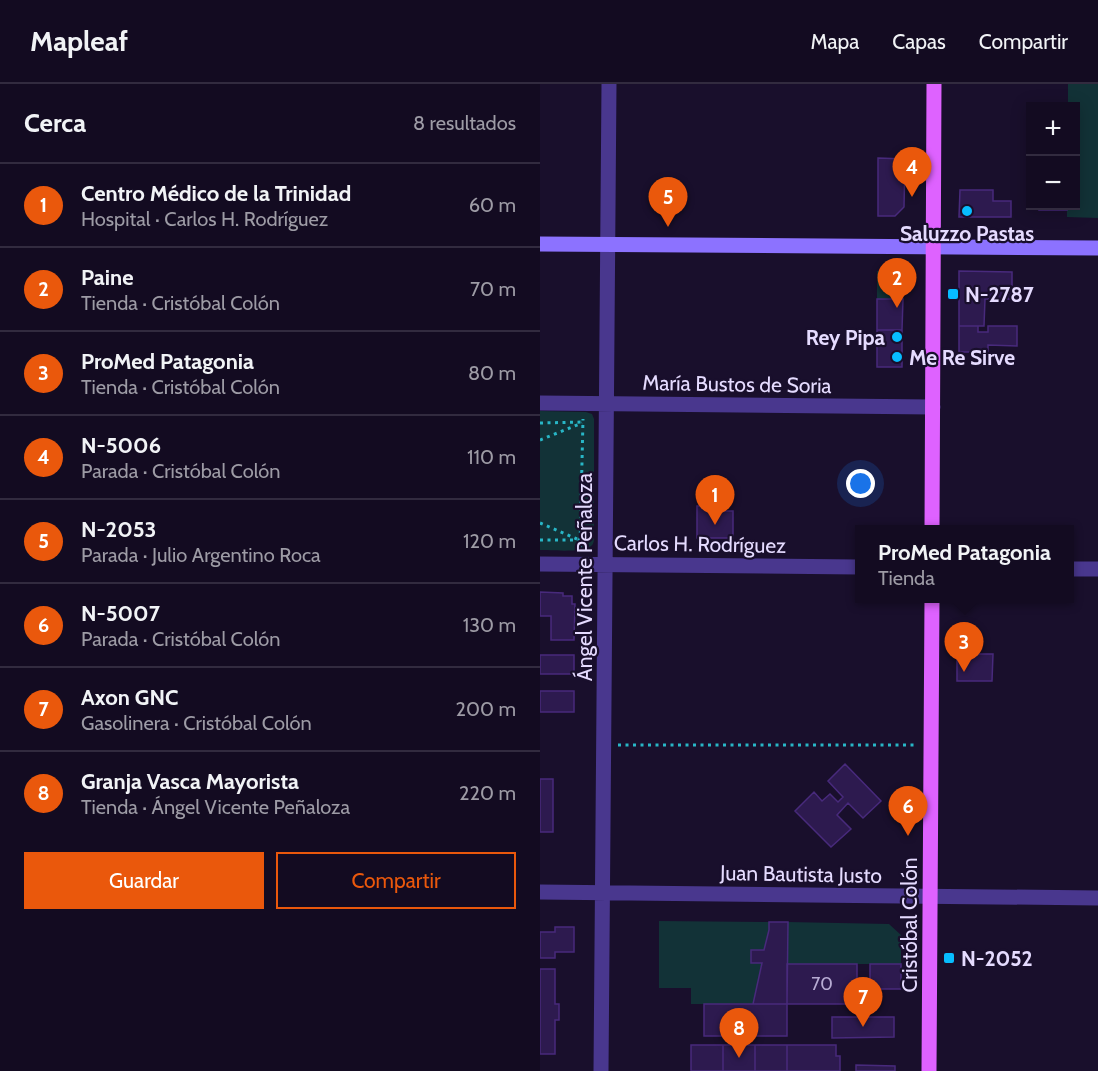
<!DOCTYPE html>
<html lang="es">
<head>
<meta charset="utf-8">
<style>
	:root { --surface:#130b21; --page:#1c142a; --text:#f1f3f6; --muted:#9d9ba5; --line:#322b3f; --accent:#ea580c }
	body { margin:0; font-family:Cabin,sans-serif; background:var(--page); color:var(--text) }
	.controls { position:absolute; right:18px; top:18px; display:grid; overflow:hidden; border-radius:0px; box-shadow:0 3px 15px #0003 }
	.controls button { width:54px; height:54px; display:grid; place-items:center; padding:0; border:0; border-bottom:2px solid var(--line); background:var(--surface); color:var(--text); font:30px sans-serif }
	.you { position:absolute; left:321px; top:400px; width:21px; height:21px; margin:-15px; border:4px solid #fff; border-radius:50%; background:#1a73e8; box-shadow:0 0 0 9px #1a73e833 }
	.badge { display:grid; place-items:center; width:39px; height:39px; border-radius:50%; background:var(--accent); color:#fff; font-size:20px; font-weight:700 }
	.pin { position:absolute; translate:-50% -50px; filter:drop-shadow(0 2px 3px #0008) }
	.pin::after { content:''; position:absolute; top:32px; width:21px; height:18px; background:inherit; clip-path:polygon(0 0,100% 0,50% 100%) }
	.popup { position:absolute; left:315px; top:441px; width:219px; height:78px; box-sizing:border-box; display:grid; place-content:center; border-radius:0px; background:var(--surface); filter:drop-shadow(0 2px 4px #0005); font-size:20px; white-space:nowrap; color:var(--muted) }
	.popup b { font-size:22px; color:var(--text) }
	.popup::after { content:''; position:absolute; left:50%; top:100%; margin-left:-12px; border:12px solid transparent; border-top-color:var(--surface) }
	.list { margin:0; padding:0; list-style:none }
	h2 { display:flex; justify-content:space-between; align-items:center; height:78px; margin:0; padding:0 24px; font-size:26px }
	h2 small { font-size:20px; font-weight:400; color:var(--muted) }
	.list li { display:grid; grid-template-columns:39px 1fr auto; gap:18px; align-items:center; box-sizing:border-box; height:84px; padding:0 24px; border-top:2px solid var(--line) }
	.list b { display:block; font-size:22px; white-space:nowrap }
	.list p { margin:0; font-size:20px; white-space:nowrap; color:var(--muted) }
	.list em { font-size:20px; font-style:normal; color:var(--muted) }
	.actions { display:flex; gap:12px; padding:18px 24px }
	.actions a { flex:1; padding:14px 0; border:2px solid var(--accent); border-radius:0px; text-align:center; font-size:21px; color:var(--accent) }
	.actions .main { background:var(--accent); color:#fff }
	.map { position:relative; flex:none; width:558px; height:987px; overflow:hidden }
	header { display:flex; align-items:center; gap:36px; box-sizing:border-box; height:84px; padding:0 30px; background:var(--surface); border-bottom:2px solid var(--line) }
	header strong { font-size:28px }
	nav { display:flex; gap:33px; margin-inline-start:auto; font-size:21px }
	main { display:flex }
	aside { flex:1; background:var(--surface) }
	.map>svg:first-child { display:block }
</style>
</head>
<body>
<header>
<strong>Mapleaf</strong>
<nav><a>Mapa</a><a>Capas</a><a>Compartir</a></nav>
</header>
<main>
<aside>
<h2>Cerca<small>8 resultados</small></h2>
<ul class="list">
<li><span class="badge">1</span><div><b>Centro Médico de la Trinidad</b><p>Hospital · Carlos H. Rodríguez</p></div><em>60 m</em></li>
<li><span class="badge">2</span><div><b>Paine</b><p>Tienda · Cristóbal Colón</p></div><em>70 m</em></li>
<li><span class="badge">3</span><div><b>ProMed Patagonia</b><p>Tienda · Cristóbal Colón</p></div><em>80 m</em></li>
<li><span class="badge">4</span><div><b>N-5006</b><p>Parada · Cristóbal Colón</p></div><em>110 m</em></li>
<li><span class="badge">5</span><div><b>N-2053</b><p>Parada · Julio Argentino Roca</p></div><em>120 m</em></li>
<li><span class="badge">6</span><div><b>N-5007</b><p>Parada · Cristóbal Colón</p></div><em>130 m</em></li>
<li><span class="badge">7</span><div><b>Axon GNC</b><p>Gasolinera · Cristóbal Colón</p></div><em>200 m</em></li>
<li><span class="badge">8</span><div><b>Granja Vasca Mayorista</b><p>Tienda · Ángel Vicente Peñaloza</p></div><em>220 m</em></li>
</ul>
<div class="actions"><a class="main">Guardar</a><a>Compartir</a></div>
</aside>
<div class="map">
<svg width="558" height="987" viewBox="0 0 558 987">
	<rect width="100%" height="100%" fill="#190f2c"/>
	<path fill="#123237" d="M 528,0 L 558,0 L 558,134 L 527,133 L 527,122 L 536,122 L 536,22 L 528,22 Z
		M 337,187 L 354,187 L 363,197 L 363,215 L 337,215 Z
		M 0,327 L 46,328 L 52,330 L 54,335 L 54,453 C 54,456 54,460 51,462 C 44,469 10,466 0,466 Z
		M 119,837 L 229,838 L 229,846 L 224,866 L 211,866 L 222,879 L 213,920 L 151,920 L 151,904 L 119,904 Z
		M 248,838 L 349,840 L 361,851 L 361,880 L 247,880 Z"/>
	<path fill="#2d1a4f" stroke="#482a7c" stroke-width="1.5" d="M 338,74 L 365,75 L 364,123 L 355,132 L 338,132 Z
		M 420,106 L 453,106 L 453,117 L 471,117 L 471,133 L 419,133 Z
		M 499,122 L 527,122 L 527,126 L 499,126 Z
		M 419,187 L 472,188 L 472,215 L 445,215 L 444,242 L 419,242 Z
		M 337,215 L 363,215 L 362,246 L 337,246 Z
		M 419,242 L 438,242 L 438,248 L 448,248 L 448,242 L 477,242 L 477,262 L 448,261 L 448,268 L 419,268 Z
		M 337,246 L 362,246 L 362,283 L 337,283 Z
		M 157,422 L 182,422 L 182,427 L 193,427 L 193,454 L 157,454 Z
		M 0,508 L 23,509 L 23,512 L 32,512 L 32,520 L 35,520 L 34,556 L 11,556 L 11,532 L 0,532 Z
		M 417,570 L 453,570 L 452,597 L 417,597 Z
		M 0,571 L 34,571 L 34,590 L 0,590 Z
		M 0,607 L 34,607 L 34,628 L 0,628 Z
		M 305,680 L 341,717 L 323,734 L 308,719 L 297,731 L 311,745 L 291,763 L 255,727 L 274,708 L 282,717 L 290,710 L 298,718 L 303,713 L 288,697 Z
		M 0,695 L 13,695 L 13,748 L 0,748 Z
		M 229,838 L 248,838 L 247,920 L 213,920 L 222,879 L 211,879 L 211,866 L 224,866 L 229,846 Z
		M 15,843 L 34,843 L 34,868 L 15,868 L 15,874 L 0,874 L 0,848 L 15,848 Z
		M 247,880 L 317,880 L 317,920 L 247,920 Z
		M 330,880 L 361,880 L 361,905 L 330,905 Z
		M 0,885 L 15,885 L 15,920 L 19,920 L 19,936 L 15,936 L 15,970 L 0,970 Z
		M 164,920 L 247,920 L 247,952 L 164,952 Z
		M 292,933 L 354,933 L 354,953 L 292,954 Z
		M 151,961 L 183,961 L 183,987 L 151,987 Z
		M 183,961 L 215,961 L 215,987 L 183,987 Z
		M 215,961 L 247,961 L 247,987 L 215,987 Z
		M 247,961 L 296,961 L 296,972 L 300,972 L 300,987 L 247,987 Z
		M 316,981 L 355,982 L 355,987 L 316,987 Z"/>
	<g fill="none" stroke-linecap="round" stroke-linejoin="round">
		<path stroke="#28b6c6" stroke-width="3" stroke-dasharray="3 4.5" stroke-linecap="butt" d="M 0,339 L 43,338
			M 0,356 L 42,339
			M 0,439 L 37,455
			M 0,456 L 49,456
			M 40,464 L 43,335
			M 78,661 L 374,661"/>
		<path stroke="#49378e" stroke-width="15" d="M 0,319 L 393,323
			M 0,480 L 319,483
			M 529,485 L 558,485
			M 0,808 L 558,814
			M 61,987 L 69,0"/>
		<path stroke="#8c72ff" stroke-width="15" d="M 0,160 L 558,164"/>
		<path stroke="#de62ff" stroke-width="15" d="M 392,446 L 394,0
			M 389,987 L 392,514"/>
	</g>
	<g fill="#07bdff" stroke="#190f2c" stroke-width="2">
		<circle cx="427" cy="127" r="6"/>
		<rect x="407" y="204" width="12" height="12" rx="3"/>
		<circle cx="357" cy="253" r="6"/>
		<circle cx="357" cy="273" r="6"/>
		<rect x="403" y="868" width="12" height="12" rx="3"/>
	</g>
	<g text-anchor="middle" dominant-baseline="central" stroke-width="4.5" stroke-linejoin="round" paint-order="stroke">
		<g font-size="18" fill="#b7abd3">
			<text x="282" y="900">70</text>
		</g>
		<g font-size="21" font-weight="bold" fill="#e5dbff" stroke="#190f2c" text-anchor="start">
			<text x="427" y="149" text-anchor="middle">Saluzzo Pastas</text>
			<text x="425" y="210">N-2787</text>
			<text x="345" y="253" text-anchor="end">Rey Pipa</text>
			<text x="369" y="273">Me Re Sirve</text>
			<text x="421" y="874">N-2052</text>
		</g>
		<g font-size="21" fill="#e5dbff" stroke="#190f2c">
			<text transform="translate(197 300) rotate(1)">María Bustos de Soria</text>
			<text transform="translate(160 460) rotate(1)">Carlos H. Rodríguez</text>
			<text transform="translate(44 493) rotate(-90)">Ángel Vicente Peñaloza</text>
			<text transform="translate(261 790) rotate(1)">Juan Bautista Justo</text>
			<text transform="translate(369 841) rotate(-90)">Cristóbal Colón</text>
		</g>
	</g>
</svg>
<div class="controls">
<button>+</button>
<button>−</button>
</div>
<div class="you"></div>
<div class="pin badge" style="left:175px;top:441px">1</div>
<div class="pin badge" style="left:357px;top:224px">2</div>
<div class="pin badge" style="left:424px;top:588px">3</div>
<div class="popup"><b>ProMed Patagonia</b>Tienda</div>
<div class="pin badge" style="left:372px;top:113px">4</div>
<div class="pin badge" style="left:128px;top:143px">5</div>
<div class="pin badge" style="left:368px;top:752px">6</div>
<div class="pin badge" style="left:323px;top:943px">7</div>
<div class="pin badge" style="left:199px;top:974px">8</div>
</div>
</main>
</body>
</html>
